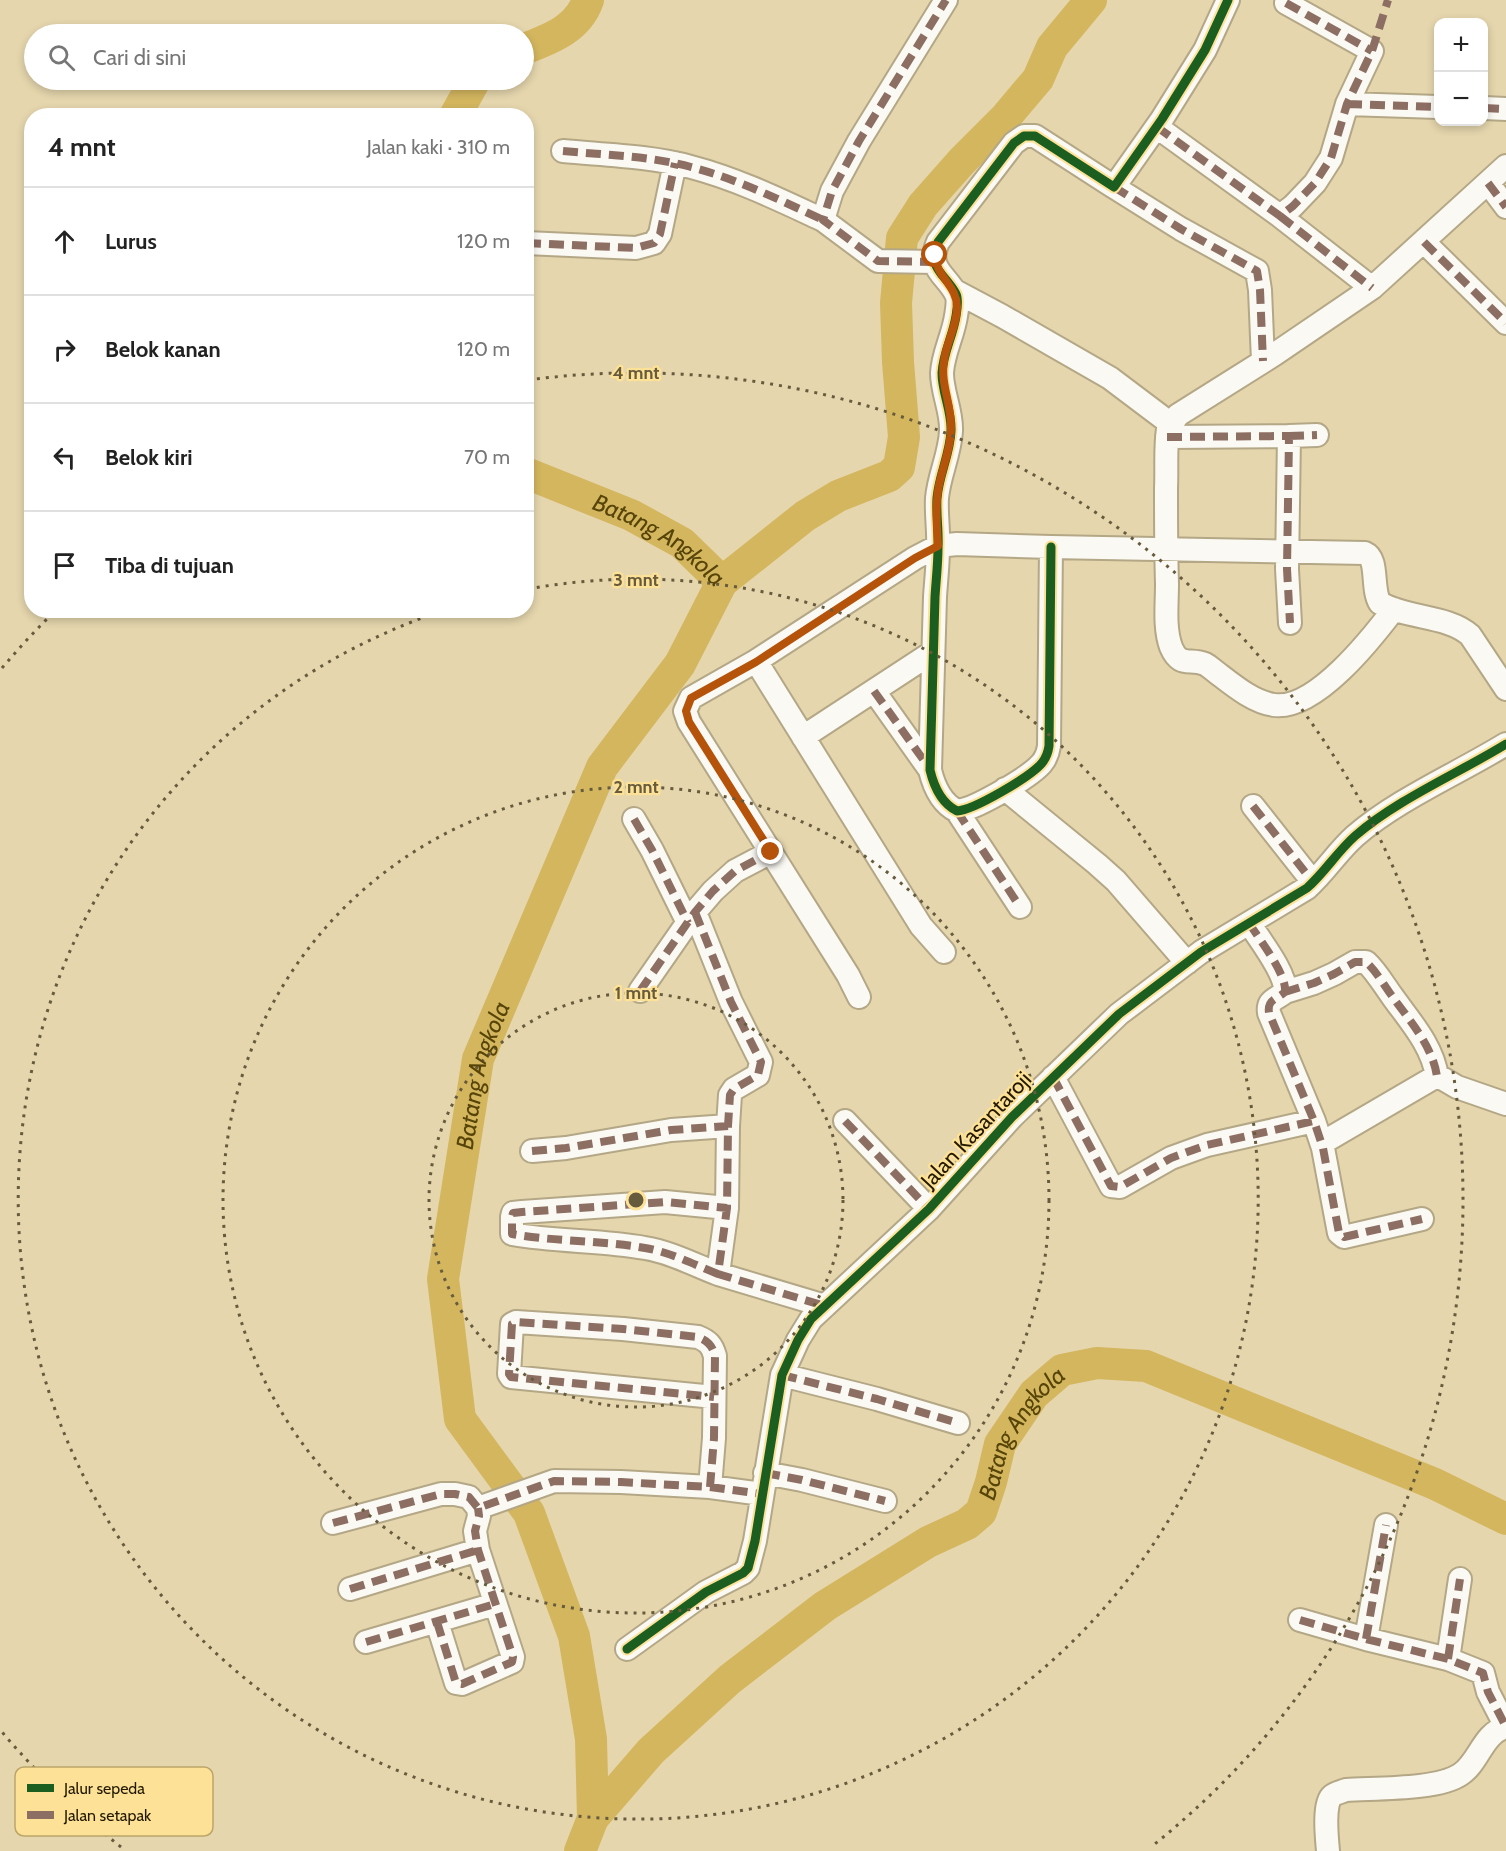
<!DOCTYPE html>
<html lang="id">
<head>
<meta charset="utf-8">
<style>
	:root { --surface:#fff; --page:#f6f6f6; --text:#222; --muted:#767676; --line:#e0e0e0 }
	body { margin:0; font-family:Cabin,sans-serif; background:var(--page); color:var(--text) }
	.controls { position:absolute; right:18px; top:18px; display:grid; overflow:hidden; border-radius:12px; box-shadow:0 3px 9px #0003 }
	.controls button { width:54px; height:54px; display:grid; place-items:center; padding:0; border:0; border-bottom:2px solid var(--line); background:var(--surface); color:var(--text); font:30px sans-serif }
	.stop { position:absolute; width:18px; height:18px; margin:-14px; border:4px solid #b45309; border-radius:50%; background:#fff }
	.stop.end { background:#b45309; border-color:#fff; box-shadow:0 2px 6px #0008 }
	.list { margin:0; padding:0; list-style:none }
	h2 { display:flex; justify-content:space-between; align-items:center; height:78px; margin:0; padding:0 24px; font-size:26px }
	h2 small { font-size:20px; font-weight:400; color:var(--muted) }
	.list li { display:grid; grid-template-columns:39px 1fr auto; gap:18px; align-items:center; box-sizing:border-box; height:108px; padding:0 24px; border-top:2px solid var(--line) }
	.list b { display:block; font-size:22px; white-space:nowrap }
	.list em { font-size:20px; font-style:normal; color:var(--muted) }
	.icon { flex:none; width:33px; height:33px; fill:none; stroke:currentColor; stroke-width:2; stroke-linecap:round; stroke-linejoin:round }
	.map { position:relative; flex:none; width:1506px; height:1851px; overflow:hidden }
	.search { position:absolute; background:var(--surface); box-shadow:0 3px 9px #0003; left:24px; top:24px; width:510px; height:66px; display:flex; align-items:center; gap:15px; box-sizing:border-box; padding:0 21px; border-radius:33px; color:var(--muted); font-size:22px }
	.panel { position:absolute; background:var(--surface); box-shadow:0 3px 9px #0003; left:24px; top:108px; width:510px; height:510px; border-radius:24px }
	.map>svg:first-child { display:block }
</style>
</head>
<body>
<div class="map">
<svg width="1506" height="1851" viewBox="0 0 1506 1851">
	<rect width="100%" height="100%" fill="#e5d6ad"/>
	<g fill="none" stroke-linecap="round" stroke-linejoin="round">
		<g stroke="#d4b65f" stroke-width="32">
			<path d="M 524,49 C 550,39 578,29 588,0"/>
			<path d="M 455,116 L 475,80"/>
			<path id="s1" d="M 526,473 L 631,515 L 682,543 L 722,582"/>
			<path id="s2" d="M 593,1818 L 591,1739 L 574,1636 L 529,1513 L 460,1419 L 443,1279 L 478,1059 L 602,767 L 680,664 L 722,582 L 805,516 L 838,496 L 889,476 L 899,467 L 904,437 L 898,362 L 896,303 L 902,238 L 923,205 L 962,161 L 1005,118 L 1038,79 L 1052,47 L 1091,0"/>
			<path id="s3" d="M 580,1851 L 593,1818 L 651,1751 L 730,1679 L 825,1606 L 928,1542 L 967,1524 L 981,1512 L 991,1482 L 1000,1444 L 1034,1394 L 1062,1370 L 1097,1363 L 1146,1366 L 1435,1484 L 1506,1519"/>
		</g>
		<g stroke="#b3a786" stroke-width="26">
			<path id="minor" d="M 1347,104 L 1438,107
				M 1484,108 L 1506,109
				M 1157,127 L 1280,216 L 1293,206 L 1315,183 L 1331,158 L 1347,104 L 1372,51 L 1286,3
				M 563,151 C 606,155 650,156 691,167 C 737,179 780,200 823,220
				M 1488,183 L 1506,207
				M 1114,187 L 1181,229 L 1257,271 L 1260,290 L 1263,361
				M 1280,216 L 1372,288
				M 1424,242 L 1506,323
				M 526,243 L 636,248 L 654,243 L 660,234 L 675,163
				M 935,262 L 878,261 L 823,220 L 832,191 L 859,141 L 946,0
				M 955,291 L 1002,316 L 1110,378 L 1171,424
				M 1289,436 L 1317,435
				M 1167,437 L 1289,436 L 1287,569 L 1290,623
				M 1051,547 L 1049,746 C 1048,753 1046,758 1042,763 C 1030,777 974,810 957,811 C 941,803 934,787 930,770 C 932,712 933,655 935,597 C 936,581 938,564 938,548 C 939,531 936,515 937,498 C 939,475 950,454 951,431 C 952,411 942,393 942,373 C 943,353 953,336 956,316 C 957,309 959,300 956,294 C 946,274 926,269 938,242 L 1014,143 L 1024,136 L 1035,136 L 1114,187 L 1162,119 L 1205,50 L 1228,0
				M 1394,609 C 1372,638 1315,711 1274,705 C 1253,702 1233,685 1216,672 C 1212,669 1209,666 1205,664 C 1189,658 1180,668 1171,647 C 1164,628 1167,604 1167,584 C 1166,552 1166,520 1166,488 C 1167,469 1165,449 1168,429 L 1178,415 L 1275,354 L 1372,288 L 1506,166
				M 756,661 L 921,926 L 944,952
				M 874,691 L 930,770
				M 803,737 L 933,652
				M 1005,789 L 1097,864 L 1116,881 L 1187,963
				M 1253,806 L 1313,882
				M 957,811 L 1020,907
				M 634,819 L 652,850 L 688,923
				M 695,912 L 731,1002 L 761,1062 L 758,1075 L 734,1089 L 730,1095 L 728,1126 L 727,1208 L 718,1274 L 825,1306
				M 1249,923 C 1259,939 1287,974 1285,992 C 1276,1000 1267,999 1269,1013 L 1314,1121
				M 640,991 L 695,912 L 713,891 L 735,871 L 771,852
				M 1285,992 L 1314,983 L 1334,974 L 1355,962 L 1366,962 C 1376,971 1384,985 1392,996 C 1409,1020 1433,1046 1437,1077
				M 859,997 L 848,975 L 689,722 L 685,711 L 691,698 L 756,661 L 915,558 L 938,546 L 957,544 L 1051,547 L 1365,553 C 1379,559 1371,589 1380,603 C 1407,619 1447,615 1470,635 L 1506,689
				M 1053,1077 L 1111,1186 L 1120,1187 L 1171,1158 L 1193,1150 L 1207,1145 L 1314,1121 L 1323,1148 L 1339,1233 L 1344,1237 L 1422,1219
				M 845,1121 L 929,1209
				M 1322,1143 L 1435,1077 L 1440,1077 L 1457,1087 L 1506,1104
				M 532,1151 L 566,1148 L 671,1130 L 728,1126
				M 718,1274 C 695,1265 670,1252 645,1248 C 601,1240 556,1242 512,1234 L 512,1217 L 513,1213 L 522,1212 L 665,1202 L 727,1208
				M 782,1375 L 877,1399 L 958,1423
				M 765,1473 L 802,1480 L 885,1501
				M 710,1487 L 714,1438 L 715,1356 C 712,1345 708,1341 698,1337 L 623,1329 L 516,1322 L 512,1324 L 509,1374 L 511,1377 L 714,1397
				M 333,1523 L 441,1494 L 455,1494 L 469,1497 L 478,1508 L 554,1481 L 621,1482 L 710,1487 L 762,1494
				M 350,1589 L 478,1550
				M 1300,1620 L 1366,1639 L 1448,1659 L 1483,1673 L 1488,1692 L 1506,1727
				M 437,1622 L 456,1683 L 462,1684 L 512,1662 L 513,1657 L 478,1550 L 475,1531 L 479,1516 L 478,1508
				M 1366,1639 L 1386,1525
				M 366,1642 L 495,1604
				M 627,1649 L 706,1592 L 743,1573 L 748,1568 L 755,1541 L 782,1375 L 798,1340 L 811,1319 L 929,1209 L 1012,1117 L 1119,1014 L 1201,952 L 1307,888 C 1325,872 1337,852 1355,836 C 1398,799 1457,774 1506,744
				M 1448,1659 L 1460,1579
				M 1328,1851 C 1327,1840 1323,1803 1332,1796 C 1335,1793 1341,1792 1346,1790 C 1375,1788 1439,1790 1461,1774 C 1479,1762 1483,1733 1506,1727"/>
		</g>
		<use href="#minor" stroke="#fbf9f3" stroke-width="22"/>
		<path stroke="#8d6e63" stroke-width="8" stroke-dasharray="15 8" stroke-linecap="butt" d="M 1286,3 L 1372,51
			M 1347,104 L 1438,107
			M 1484,108 L 1506,109
			M 1157,127 L 1280,216 L 1293,206 L 1315,183 L 1331,158 L 1347,104 L 1372,51 L 1388,0
			M 563,151 C 606,155 650,156 691,167 C 737,179 780,200 823,220
			M 1488,183 L 1506,207
			M 1114,187 L 1181,229 L 1257,271 L 1260,290 L 1263,361
			M 1280,216 L 1372,288
			M 1424,242 L 1506,323
			M 526,243 L 636,248 L 654,243 L 660,234 L 675,163
			M 935,262 L 878,261 L 823,220 L 832,191 L 859,141 L 946,0
			M 1289,436 L 1317,435
			M 1167,437 L 1289,436 L 1287,569 L 1290,623
			M 874,691 L 930,769
			M 1253,806 L 1313,882
			M 957,811 L 1020,907
			M 634,819 L 652,850 L 688,923
			M 695,912 L 731,1002 L 761,1062 L 758,1075 L 734,1089 L 730,1095 L 728,1126 L 727,1208 L 718,1274 L 825,1306
			M 1249,923 C 1259,939 1287,974 1285,992 C 1276,1000 1267,999 1269,1013 L 1314,1121
			M 640,991 L 695,912 L 713,891 L 735,871 L 771,852
			M 1285,992 L 1314,983 L 1334,974 L 1355,962 L 1366,962 C 1376,971 1384,985 1392,996 C 1409,1020 1433,1046 1437,1077
			M 1053,1077 L 1111,1186 L 1120,1187 L 1171,1158 L 1193,1150 L 1207,1145 L 1314,1121 L 1323,1148 L 1339,1233 L 1344,1237 L 1422,1219
			M 845,1121 L 929,1209
			M 532,1151 L 566,1148 L 671,1130 L 728,1126
			M 718,1274 C 695,1265 670,1252 645,1248 C 601,1240 556,1242 512,1234 L 512,1217 L 513,1213 L 522,1212 L 665,1202 L 727,1208
			M 782,1375 L 877,1399 L 958,1423
			M 765,1473 L 802,1480 L 885,1501
			M 710,1487 L 714,1438 L 715,1356 C 712,1345 708,1341 698,1337 L 623,1329 L 516,1322 L 512,1324 L 509,1374 L 511,1377 L 714,1397
			M 333,1523 L 441,1494 L 455,1494 L 469,1497 L 478,1508 L 554,1481 L 621,1482 L 710,1487 L 762,1494 L 761,1500
			M 350,1589 L 478,1550
			M 1300,1620 L 1366,1639 L 1448,1659 L 1483,1673 L 1488,1692 L 1506,1727
			M 437,1622 L 456,1683 L 462,1684 L 512,1662 L 513,1657 L 478,1550 L 475,1531 L 479,1516 L 478,1508
			M 1366,1639 L 1386,1525
			M 366,1642 L 495,1604
			M 1448,1659 L 1460,1579"/>
		<g stroke="#fce196" stroke-width="13">
			<path id="cycleway" d="M 1051,547 L 1049,746 C 1048,753 1046,758 1042,763 C 1030,777 974,810 957,811 C 941,803 934,787 930,770 C 932,712 933,655 935,597 C 936,581 938,564 938,548 C 939,531 936,515 937,498 C 939,475 950,454 951,431 C 952,411 942,393 942,373 C 943,353 953,336 956,316 C 957,309 959,300 956,294 C 946,274 926,269 938,242 L 1014,143 L 1024,136 L 1035,136 L 1114,187 L 1162,119 L 1205,50 L 1228,0
				M 627,1649 L 706,1592 L 743,1573 L 748,1568 L 755,1541 L 782,1375 L 798,1340 L 811,1319 L 929,1209 L 1012,1117 L 1119,1014 L 1201,952 L 1307,888 C 1325,872 1337,852 1355,836 C 1398,799 1457,774 1506,744"/>
		</g>
		<use href="#cycleway" stroke="#1b5e20" stroke-width="9"/>
	</g>
	<g fill="none" stroke-linecap="round" stroke-linejoin="round">
		<path stroke="#b45309" stroke-width="8" d="M 771,852 L 689,722 L 686,711 L 691,698 L 756,662 L 915,558 L 938,546 C 937,528 935,510 938,491 C 941,470 951,450 951,429 C 952,405 940,384 944,361 C 946,343 957,326 957,308 C 958,286 935,276 935,255"/>
	</g>
	<g fill="none" stroke="#675b3d" stroke-width="3" stroke-dasharray="3 6">
		<circle cx="636" cy="1200" r="207"/>
		<circle cx="636" cy="1200" r="413"/>
		<path d="M528 589A620 620 0 1 1 439 612"/>
		<path d="M121 1847A827 827 0 0 1 2 1732M2 668A827 827 0 0 1 51 615M528 380A827 827 0 0 1 1151 1847"/>
	</g>
	<g text-anchor="middle" dominant-baseline="central" stroke-width="4.5" stroke-linejoin="round" paint-order="stroke">
		<g font-size="22" fill="#231900" stroke="#fce196">
			<text transform="translate(976 1130) rotate(-47)">Jalan Kasantaroji</text>
		</g>
		<g font-size="24" font-style="italic" fill="#564408" stroke="#fce196">
			<text stroke="none"><textPath href="#s1" startOffset="150">Batang Angkola</textPath></text>
			<text stroke="none"><textPath href="#s2" startOffset="780">Batang Angkola</textPath></text>
			<text stroke="none"><textPath href="#s3" startOffset="624">Batang Angkola</textPath></text>
		</g>
	</g>
	<rect x="15" y="1767" width="198" height="69" rx="9" fill="#fce196" stroke="#bba569" stroke-width="1.5"/>
	<rect x="27" y="1784" width="27" height="8" fill="#1b5e20"/>
	<rect x="27" y="1811" width="27" height="8" fill="#8d6e63"/>
	<g font-size="16" fill="#231900">
		<text x="64" y="1794">Jalur sepeda</text>
		<text x="64" y="1821">Jalan setapak</text>
	</g>
	<circle cx="636" cy="1200" r="9" fill="#675b3d" stroke="#fce196" stroke-width="3"/>
	<g font-size="18" text-anchor="middle" font-weight="bold" fill="#675b3d" stroke="#fce196" stroke-width="4.5" stroke-linejoin="round" paint-order="stroke">
		<text x="636" y="379">4 mnt</text>
		<text x="636" y="586">3 mnt</text>
		<text x="636" y="793">2 mnt</text>
		<text x="636" y="999">1 mnt</text>
	</g>
</svg>
<div class="controls">
<button>+</button>
<button>−</button>
</div>
<div class="stop" style="left:935px;top:255px"></div>
<div class="stop end" style="left:771px;top:852px"></div>
<div class="search"><svg class="icon" aria-label="search" viewBox="0 0 24 24"><circle cx="10" cy="10" r="6"/><path d="M15 15l6 6"/></svg>Cari di sini</div>
<section class="panel">
<h2>4 mnt<small>Jalan kaki · 310 m</small></h2>
<ul class="list">
<li><svg class="icon" aria-label="ahead" viewBox="0 0 24 24"><path d="M12 20V5M6 11l6-6 6 6"/></svg><div><b>Lurus</b></div><em>120 m</em></li>
<li><svg class="icon" aria-label="right" viewBox="0 0 24 24"><path d="M7 20v-9h11M14 6l5 5-5 5"/></svg><div><b>Belok kanan</b></div><em>120 m</em></li>
<li><svg class="icon" aria-label="left" viewBox="0 0 24 24"><path d="M17 20v-9H6M10 6l-5 5 5 5"/></svg><div><b>Belok kiri</b></div><em>70 m</em></li>
<li><svg class="icon" aria-label="arrive" viewBox="0 0 24 24"><path d="M6 21V4h12l-3 4 3 4H6"/></svg><div><b>Tiba di tujuan</b></div></li>
</ul>
</section>
</div>
</body>
</html>
